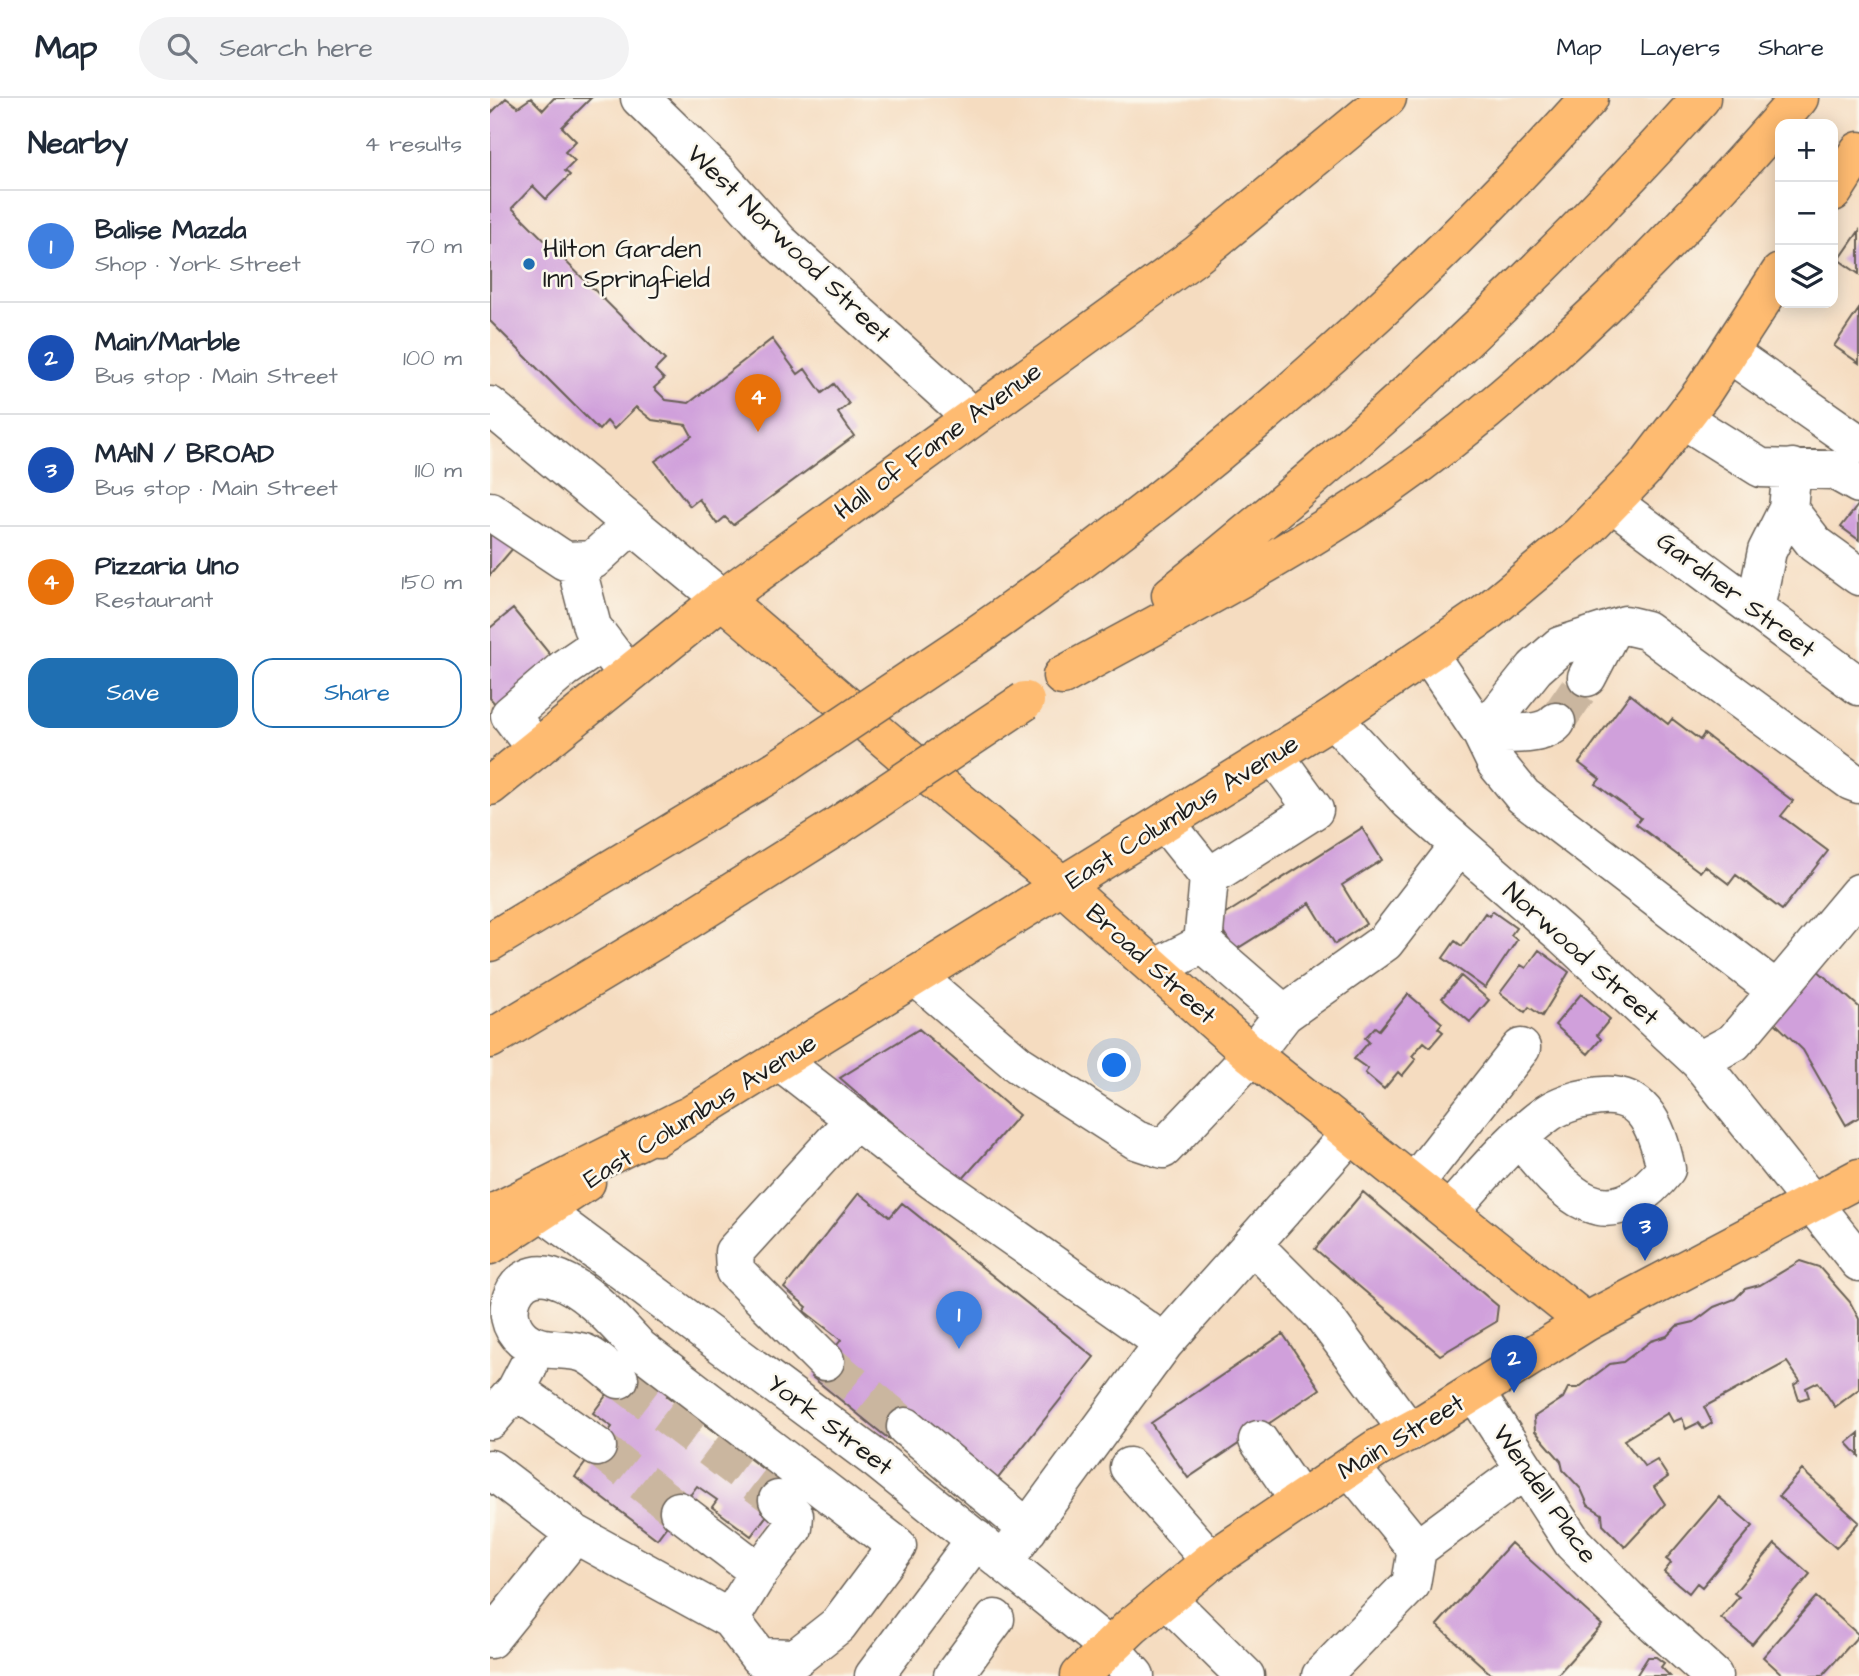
<!DOCTYPE html>
<html lang="en">
<head>
<meta charset="utf-8">
<style>
	:root { --surface:#fff; --page:#f2f2f3; --text:#1f2937; --muted:#747a83; --line:#e0e1e3; --accent:#1f6fb2 }
	body { margin:0; font-family:"Architects Daughter",sans-serif; background:var(--page); color:var(--text) }
	.controls { position:absolute; right:21px; top:21px; display:grid; overflow:hidden; border-radius:14px; box-shadow:0 4px 18px #0003 }
	.controls button { width:63px; height:63px; display:grid; place-items:center; padding:0; border:0; border-bottom:2px solid var(--line); background:var(--surface); color:var(--text); font:35px sans-serif }
	.you { position:absolute; left:625px; top:968px; width:24px; height:24px; margin:-18px; border:5px solid #fff; border-radius:50%; background:#1a73e8; box-shadow:0 0 0 10px #1a73e833 }
	.badge { display:grid; place-items:center; width:46px; height:46px; border-radius:50%; background:var(--accent); color:#fff; font-size:23px; font-weight:700 }
	.pin { position:absolute; translate:-50% -58px; filter:drop-shadow(0 2px 4px #0008) }
	.pin::after { content:''; position:absolute; top:37px; width:24px; height:21px; background:inherit; clip-path:polygon(0 0,100% 0,50% 100%) }
	.list { margin:0; padding:0; list-style:none }
	h2 { display:flex; justify-content:space-between; align-items:center; height:91px; margin:0; padding:0 28px; font-size:30px }
	h2 small { font-size:23px; font-weight:400; color:var(--muted) }
	.list li { display:grid; grid-template-columns:46px 1fr auto; gap:21px; align-items:center; box-sizing:border-box; height:112px; padding:0 28px; border-top:2px solid var(--line) }
	.list b { display:block; font-size:26px; white-space:nowrap }
	.list p { margin:0; font-size:23px; white-space:nowrap; color:var(--muted) }
	.list em { font-size:23px; font-style:normal; color:var(--muted) }
	.actions { display:flex; gap:14px; padding:21px 28px }
	.actions a { flex:1; padding:16px 0; border:2px solid var(--accent); border-radius:21px; text-align:center; font-size:24px; color:var(--accent) }
	.actions .main { background:var(--accent); color:#fff }
	.icon { flex:none; width:38px; height:38px; fill:none; stroke:currentColor; stroke-width:2; stroke-linecap:round; stroke-linejoin:round }
	.map { position:relative; flex:none; width:1369px; height:1578px; overflow:hidden }
	header { display:flex; align-items:center; gap:42px; box-sizing:border-box; height:98px; padding:0 35px; background:var(--surface); border-bottom:2px solid var(--line) }
	header strong { font-size:33px }
	nav { display:flex; gap:38px; margin-inline-start:auto; font-size:24px }
	.search { width:490px; height:63px; background:var(--page); display:flex; align-items:center; gap:18px; box-sizing:border-box; padding:0 24px; border-radius:38px; color:var(--muted); font-size:26px }
	main { display:flex }
	aside { flex:1; background:var(--surface) }
	.map>svg:first-child { display:block }
</style>
</head>
<body>
<header>
<strong>Map</strong>
<div class="search"><svg class="icon" aria-label="search" viewBox="0 0 24 24"><circle cx="10" cy="10" r="6"/><path d="M15 15l6 6"/></svg>Search here</div>
<nav><a>Map</a><a>Layers</a><a>Share</a></nav>
</header>
<main>
<aside>
<h2>Nearby<small>4 results</small></h2>
<ul class="list">
<li><span class="badge" style="background:#3f7fe0">1</span><div><b>Balise Mazda</b><p>Shop · York Street</p></div><em>70 m</em></li>
<li><span class="badge" style="background:#1a4fb4">2</span><div><b>Main/Marble</b><p>Bus stop · Main Street</p></div><em>100 m</em></li>
<li><span class="badge" style="background:#1a4fb4">3</span><div><b>MAIN / BROAD</b><p>Bus stop · Main Street</p></div><em>110 m</em></li>
<li><span class="badge" style="background:#e8710a">4</span><div><b>Pizzaria Uno</b><p>Restaurant</p></div><em>150 m</em></li>
</ul>
<div class="actions"><a class="main">Save</a><a>Share</a></div>
</aside>
<div class="map">
<svg width="1369" height="1578" viewBox="0 0 1369 1578">
	<rect width="100%" height="100%" fill="#fbf7ec"/>
	<filter id="ink" filterUnits="userSpaceOnUse"><feTurbulence type="fractalNoise" baseFrequency=".0143" numOctaves="2"/><feDisplacementMap in="SourceGraphic" scale="14" xChannelSelector="R" yChannelSelector="G"/><feConvolveMatrix kernelMatrix="1 2 1 2 8 2 1 2 1" color-interpolation-filters="sRGB"/></filter>
	<filter id="wash" filterUnits="userSpaceOnUse"><feTurbulence type="fractalNoise" baseFrequency=".00686" numOctaves="4" result="noise"/><feDisplacementMap in="SourceGraphic" scale="28" xChannelSelector="R" yChannelSelector="G"/><feGaussianBlur stdDeviation="1.57" result="paint"/><feColorMatrix in="noise" values="0 0 0 0 0 0 0 0 0 0 0 0 0 0 0 0 0 1.4 0 .05"/><feComposite in="paint" operator="in"/></filter>
	<g filter="url(#wash)">
		<rect width="100%" height="100%" fill="#f5dcc0"/>
		<g id="blocks">
			<path fill="#d0a0db" d="M 16,0 L 28,9 L 41,0 L 53,12 L 64,0 L 101,0 L 72,29 L 86,43 L 75,54 L 85,63 L 75,73 L 80,77 L 56,101 L 43,88 L 22,110 L 175,262 L 165,272 L 174,281 L 164,290 L 176,302 L 199,305 L 282,241 L 308,276 L 315,271 L 332,295 L 344,286 L 359,306 L 348,315 L 364,338 L 243,427 L 235,419 L 227,426 L 209,401 L 200,408 L 165,363 L 202,338 L 196,327 L 162,322 L 146,309 L 124,331 L 117,323 L 109,332 L 0,223 L 0,16 Z
				M 1369,133 L 1369,176 L 1349,162 Z
				M 1369,211 L 1369,265 L 1344,248 Z
				M 1369,406 L 1369,442 L 1351,429 Z
				M 0,429 L 24,449 L 0,477 Z
				M 23,511 L 71,570 L 14,616 L 0,600 L 0,530 Z
				M 1140,596 L 1178,626 L 1182,621 L 1210,642 L 1214,636 L 1303,703 L 1291,718 L 1338,753 L 1292,812 L 1246,777 L 1239,786 L 1215,768 L 1210,774 L 1146,726 L 1151,720 L 1106,686 L 1110,681 L 1089,665 Z
				M 872,730 L 892,762 L 852,787 L 876,826 L 845,846 L 820,805 L 745,852 L 726,822 Z
				M 1002,813 L 1026,830 L 1021,837 L 1027,842 L 995,890 L 953,860 L 965,843 L 972,848 L 995,815 L 999,818 Z
				M 1049,852 L 1079,874 L 1052,918 L 1039,909 L 1035,914 L 1010,895 L 1031,867 L 1036,870 Z
				M 1326,871 L 1369,909 L 1369,1019 L 1356,1027 L 1313,952 L 1282,922 Z
				M 971,878 L 999,902 L 980,924 L 952,900 Z
				M 918,896 L 952,925 L 948,930 L 953,934 L 940,949 L 934,944 L 922,958 L 926,961 L 912,978 L 908,974 L 894,991 L 875,975 L 878,971 L 864,961 L 879,944 L 875,940 L 885,929 L 889,932 Z
				M 1091,896 L 1120,921 L 1107,937 L 1111,941 L 1098,956 L 1065,927 Z
				M 429,931 L 529,1017 L 470,1084 L 350,980 Z
				M 873,1094 L 1008,1208 L 1006,1224 L 950,1257 L 825,1151 Z
				M 369,1095 L 400,1119 L 412,1105 L 604,1259 L 498,1393 L 412,1325 L 399,1341 L 322,1279 L 351,1242 L 314,1213 L 317,1209 L 294,1190 Z
				M 1310,1163 L 1329,1169 L 1360,1204 L 1369,1221 L 1369,1291 L 1345,1309 L 1328,1284 L 1316,1290 L 1319,1299 L 1309,1302 L 1304,1287 L 1310,1283 L 1297,1264 L 1214,1309 L 1222,1325 L 1213,1331 L 1208,1325 L 1196,1331 L 1192,1320 L 1183,1324 L 1178,1315 L 1134,1342 L 1155,1369 L 1167,1362 L 1178,1379 L 1164,1389 L 1175,1406 L 1135,1449 L 1113,1427 L 1112,1416 L 1098,1407 L 1091,1391 L 1073,1372 L 1071,1363 L 1045,1333 L 1044,1319 L 1073,1300 L 1078,1290 L 1088,1290 L 1120,1266 L 1133,1264 L 1161,1243 L 1177,1238 L 1187,1228 L 1204,1224 L 1224,1209 L 1245,1201 L 1255,1191 L 1270,1187 Z
				M 793,1236 L 830,1291 L 698,1380 L 661,1325 Z
				M 141,1264 L 180,1294 L 177,1298 L 298,1390 L 261,1438 L 222,1409 L 227,1402 L 207,1388 L 167,1441 L 85,1379 L 122,1329 L 103,1315 Z
				M 1369,1335 L 1369,1358 L 1357,1345 Z
				M 1312,1372 L 1369,1424 L 1346,1450 L 1289,1398 Z
				M 1229,1399 L 1263,1428 L 1212,1489 L 1207,1485 L 1199,1495 L 1174,1474 L 1181,1465 L 1176,1461 Z
				M 1021,1445 L 1112,1527 L 1068,1576 L 1070,1578 L 1003,1578 L 947,1527 Z
				M 1285,1446 L 1320,1476 L 1262,1546 L 1231,1520 L 1249,1499 L 1244,1495 Z
				M 1326,1499 L 1369,1537 L 1332,1578 L 1294,1578 L 1273,1559 Z
				M 1158,1559 L 1166,1559 L 1174,1565 L 1171,1569 L 1180,1578 L 1146,1578 Z"/>
		</g>
	</g>
	<g filter="url(#ink)">
		<use href="#blocks" fill-opacity="0" stroke="#685f55" stroke-width="2"/>
		<g fill="none" stroke-linecap="round" stroke-linejoin="round">
			<path stroke="#cab69f" stroke-width="38" stroke-dasharray="38 19" stroke-linecap="butt" d="M 1066,624 L 1097,579
				M 335,1263 L 416,1329
				M 129,1281 L 288,1402
				M 107,1349 L 189,1413"/>
			<g stroke="#685f55" stroke-width="41">
				<path id="minor" d="M 150,0 L 227,75 L 289,144 L 481,318
					M 1239,255 L 1369,346
					M 0,308 L 232,501
					M 1193,321 L 1271,370 L 1344,372 L 1369,386
					M 1302,370 L 1298,411 L 1325,446 L 1369,478
					M 1123,405 L 1369,588
					M 0,413 L 75,463 L 103,462 L 140,428
					M 85,463 L 102,529 L 129,565
					M 1265,511 L 1277,453 L 1298,411
					M 939,557 L 992,636 L 1045,570 L 1070,548 L 1135,527 L 1156,532 L 1361,683 L 1369,686
					M 1097,579 L 1122,531
					M 843,620 L 919,703 L 1074,838 L 1209,963 L 1369,1164
					M 1066,624 C 1052,640 1012,635 992,636 L 1006,665 L 1033,698 L 1287,893
					M 46,651 L 20,617 L 75,570 L 113,544
					M 719,779 L 824,712 L 784,657
					M 666,870 L 713,846 L 719,779 L 675,724
					M 425,878 L 528,966 L 646,1042 L 673,1051 L 762,957 L 794,916 L 713,846
					M 794,916 L 895,844 L 969,748
					M 290,963 L 444,1083 L 674,1245
					M 1209,963 L 1244,944 L 1369,795
					M 924,1086 L 1031,950
					M 52,1113 L 387,1362 L 620,1550 L 645,1578
					M 959,1114 C 990,1080 1020,1042 1058,1015 C 1068,1008 1085,1002 1098,1000 C 1152,988 1166,1025 1176,1071 C 1115,1147 1073,1093 1029,1039
					M 762,1146 L 832,1216 L 919,1334
					M 335,1263 L 245,1173 L 244,1154 L 365,1021
					M 129,1281 C 119,1273 106,1260 94,1255 C 73,1248 51,1256 33,1241 C 5,1218 24,1168 62,1179 C 96,1189 126,1225 149,1250 L 407,1448 L 348,1527 L 306,1560 L 269,1559 L 240,1521 L 269,1474 L 303,1430 L 304,1417 L 288,1402
					M 26,1292 L 107,1349
					M 985,1294 L 1083,1445 L 1139,1502 L 1223,1578
					M 0,1322 L 26,1292 L 38,1269
					M 416,1329 L 538,1431
					M 768,1342 L 810,1403
					M 639,1369 L 721,1463
					M 0,1371 L 85,1436 L 240,1521
					M 189,1413 L 269,1474
					M 927,1451 L 1034,1372
					M 514,1463 L 674,1245 L 861,1035
					M 676,1500 L 755,1578
					M 0,1541 L 85,1436
					M 384,1578 L 486,1441
					M 463,1578 L 505,1521
					M 831,1578 L 921,1486 L 927,1451 L 860,1369"/>
			</g>
			<g stroke="#685f55" stroke-width="41">
				<path id="major" d="M 1343,94 L 1369,53
					M 232,501 L 435,675 L 573,788 L 762,957 L 1096,1224
					M 0,688 L 232,501 L 708,156 L 897,0
					M 167,1038 L 843,620 L 995,516 L 1090,437 L 1153,372 L 1212,295 L 1290,175
					M 0,1147 L 96,1084
					M 590,1578 L 642,1528 L 721,1463 L 886,1351 L 936,1324 L 1096,1224 L 1369,1080"/>
			</g>
			<g stroke="#685f55" stroke-width="41">
				<path id="highway" d="M 681,497 C 872,345 1048,182 1211,0
					M 474,546 C 701,390 915,205 1099,0
					M 572,578 C 679,519 788,464 889,395 C 1044,287 1185,143 1309,0
					M 0,844 L 286,672
					M 0,941 L 193,825 L 349,727
					M 0,1117 L 194,1020"/>
			</g>
			<use href="#minor" stroke="#fff" stroke-width="38"/>
			<use href="#major" stroke="#febb71" stroke-width="38"/>
			<use href="#highway" stroke="#febb71" stroke-width="38"/>
			<g stroke="#685f55" stroke-width="41" stroke-linecap="butt">
				<path id="highway-bridge" d="M 286,672 L 474,546
					M 349,727 L 535,603"/>
			</g>
			<use href="#highway-bridge" stroke="#febb71" stroke-width="38"/>
		</g>
	</g>
	<circle fill="#1f6fb2" stroke="#fbf7ec" stroke-width="2.5" cx="39" cy="166" r="7"/>
	<g text-anchor="middle" dominant-baseline="central" stroke-width="5" stroke-linejoin="round" paint-order="stroke">
		<g font-size="26" fill="#1c1c1c" stroke="#fbf7ec">
			<text transform="translate(299 146) rotate(44)">West Norwood Street</text>
			<text transform="translate(448 343) rotate(-36)">Hall of Fame Avenue</text>
			<text transform="translate(1246 497) rotate(37)">Gardner Street</text>
			<text transform="translate(692 714) rotate(-32)">East Columbus Avenue</text>
			<text transform="translate(1091 856) rotate(42)">Norwood Street</text>
			<text transform="translate(661 866) rotate(42)">Broad Street</text>
			<text transform="translate(210 1013) rotate(-32)">East Columbus Avenue</text>
			<text transform="translate(340 1327) rotate(37)">York Street</text>
			<text transform="translate(911 1339) rotate(-31)">Main Street</text>
			<text transform="translate(1055 1396) rotate(55)">Wendell Place</text>
		</g>
		<g font-size="26" fill="#1c1c1c" stroke="#fbf7ec" text-anchor="start">
			<text x="53" y="151">Hilton Garden<tspan x="53" dy="30">Inn Springfield</tspan></text>
		</g>
	</g>
</svg>
<div class="controls">
<button>+</button>
<button>−</button>
<button><svg class="icon" aria-label="layers" viewBox="0 0 24 24"><path d="M12 4l9 5-9 5-9-5zM3 14l9 5 9-5"/></svg></button>
</div>
<div class="you"></div>
<div class="pin badge" style="left:469px;top:1251px;background:#3f7fe0">1</div>
<div class="pin badge" style="left:1024px;top:1295px;background:#1a4fb4">2</div>
<div class="pin badge" style="left:1155px;top:1163px;background:#1a4fb4">3</div>
<div class="pin badge" style="left:268px;top:334px;background:#e8710a">4</div>
</div>
</main>
</body>
</html>
